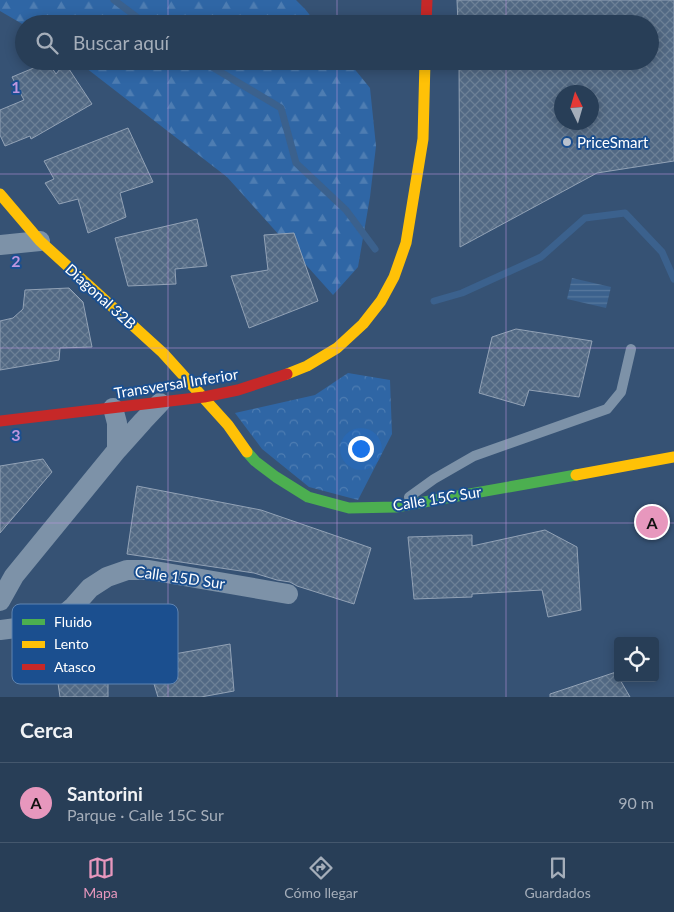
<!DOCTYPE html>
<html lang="es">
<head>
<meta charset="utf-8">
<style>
	:root { --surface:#283e57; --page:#30455d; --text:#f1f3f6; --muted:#a5aeba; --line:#44576d; --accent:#e797bd }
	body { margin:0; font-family:Lato,sans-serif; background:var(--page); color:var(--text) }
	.controls { position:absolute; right:15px; bottom:15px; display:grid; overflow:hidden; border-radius:5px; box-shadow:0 2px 12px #0003 }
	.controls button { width:45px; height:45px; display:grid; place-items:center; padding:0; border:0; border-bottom:1px solid var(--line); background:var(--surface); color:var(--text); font:25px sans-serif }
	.compass { position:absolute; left:554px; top:85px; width:45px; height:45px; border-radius:50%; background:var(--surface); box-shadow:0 2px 12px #0003; rotate:355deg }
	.you { position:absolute; left:360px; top:448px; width:18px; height:18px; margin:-12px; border:4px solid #fff; border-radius:50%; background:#1a73e8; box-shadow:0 0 0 8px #1a73e833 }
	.badge { display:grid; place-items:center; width:32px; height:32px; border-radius:50%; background:var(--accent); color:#111; font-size:16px; font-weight:700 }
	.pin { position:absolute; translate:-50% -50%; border:2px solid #fff; box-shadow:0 1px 5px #0006 }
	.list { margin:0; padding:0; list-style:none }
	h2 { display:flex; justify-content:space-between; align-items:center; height:65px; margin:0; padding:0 20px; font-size:21px }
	h2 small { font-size:16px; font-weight:400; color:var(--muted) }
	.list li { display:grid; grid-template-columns:32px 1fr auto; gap:15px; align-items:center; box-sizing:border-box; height:80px; padding:0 20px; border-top:1px solid var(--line) }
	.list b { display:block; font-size:19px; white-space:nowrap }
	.list p { margin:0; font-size:16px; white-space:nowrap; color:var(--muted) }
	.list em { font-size:16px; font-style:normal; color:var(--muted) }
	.icon { flex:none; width:28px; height:28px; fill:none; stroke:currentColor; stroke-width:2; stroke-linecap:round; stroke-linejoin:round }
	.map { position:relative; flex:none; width:674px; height:697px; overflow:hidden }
	.search { position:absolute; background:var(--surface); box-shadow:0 2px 12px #0003; left:15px; right:15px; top:15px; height:55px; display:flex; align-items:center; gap:12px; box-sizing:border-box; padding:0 18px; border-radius:28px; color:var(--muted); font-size:19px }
	.sheet { height:145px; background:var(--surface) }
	nav { display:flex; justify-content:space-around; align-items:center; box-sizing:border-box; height:70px; border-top:1px solid var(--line); background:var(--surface); font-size:14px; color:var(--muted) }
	nav a { display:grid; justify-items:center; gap:2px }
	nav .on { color:var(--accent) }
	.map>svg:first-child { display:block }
</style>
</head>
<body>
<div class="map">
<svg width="674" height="697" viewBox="0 0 674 697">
	<defs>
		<pattern id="forest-firs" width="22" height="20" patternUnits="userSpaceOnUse" patternTransform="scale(1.25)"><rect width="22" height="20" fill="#2f66a5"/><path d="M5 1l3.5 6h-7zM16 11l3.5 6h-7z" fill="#4e7db2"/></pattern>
		<pattern id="park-crowns" width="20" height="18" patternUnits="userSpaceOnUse" patternTransform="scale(1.25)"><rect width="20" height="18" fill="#2f66a5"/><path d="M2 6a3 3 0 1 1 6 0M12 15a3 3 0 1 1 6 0" fill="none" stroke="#4e7db2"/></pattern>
		<pattern id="water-rules" width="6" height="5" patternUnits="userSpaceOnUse" patternTransform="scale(1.25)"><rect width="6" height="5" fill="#3b618d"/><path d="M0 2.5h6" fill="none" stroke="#58799e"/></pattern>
		<pattern id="building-cross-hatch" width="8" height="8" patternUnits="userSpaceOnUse" patternTransform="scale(1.25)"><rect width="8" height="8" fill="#526984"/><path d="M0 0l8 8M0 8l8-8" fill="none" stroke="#6c8096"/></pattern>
	</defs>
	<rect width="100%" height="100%" fill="#365274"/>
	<path fill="url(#forest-firs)" d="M 0,0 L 296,0 L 305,9 L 317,24 L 24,25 L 0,11 Z
		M 77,61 L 348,61 L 370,88 L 376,146 L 370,197 L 358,267 L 333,295 L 227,177 Z"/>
	<path fill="url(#park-crowns)" d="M 348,373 L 390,380 L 392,434 L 358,500 L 309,487 L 262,449 L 235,413 L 315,395 Z"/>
	<path fill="url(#water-rules)" d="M 572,278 L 611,287 L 606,308 L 567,299 Z"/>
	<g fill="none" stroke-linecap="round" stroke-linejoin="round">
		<path stroke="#3b618d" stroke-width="7" d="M 114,0 L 146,24
			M 202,61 L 281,108 L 296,163 L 346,210 L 375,249
			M 434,301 L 462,293 L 541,257 L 585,218 L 625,213 L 662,252 L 674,279"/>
	</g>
	<path fill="url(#building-cross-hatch)" stroke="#92a2b6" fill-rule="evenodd" d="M 457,0 L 674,0 L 674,161 L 597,173 L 460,247 L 459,61 L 650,61 L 650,24 L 458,24 ZM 562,92 L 592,92 L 592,122 L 562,122 Z
		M 48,62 L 56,74 L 65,63 L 92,104 L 31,139 L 30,136 L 5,146 L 0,135 L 0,110 L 24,100 L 12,77 Z
		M 128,128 L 153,182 L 120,193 L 126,217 L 88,233 L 78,199 L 59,204 L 45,183 L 54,179 L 44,161 Z
		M 197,219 L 207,266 L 175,269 L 176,284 L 128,286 L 115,238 Z
		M 294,233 L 318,301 L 249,328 L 231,276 L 268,270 L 264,235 Z
		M 69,288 L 83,302 L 92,347 L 60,348 L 59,360 L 0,370 L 0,321 L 13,318 L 23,309 L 25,290 Z
		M 516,329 L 592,341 L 579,397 L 529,390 L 524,406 L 479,393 L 492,337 Z
		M 43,459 L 52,472 L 0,533 L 0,466 Z
		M 137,486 L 261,510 L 371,548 L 354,604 L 297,586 L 290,582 L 277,580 L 254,573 L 127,554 Z
		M 545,530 L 577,547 L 581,610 L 548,617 L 542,590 L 472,594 L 472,597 L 414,599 L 408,537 L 472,535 L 472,546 Z
		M 230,644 L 234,691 L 201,697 L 158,697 L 146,658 L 152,658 Z
		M 108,667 L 108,697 L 60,697 L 57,676 Z
		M 616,672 L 618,678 L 619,678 L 630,697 L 550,697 L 550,694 Z"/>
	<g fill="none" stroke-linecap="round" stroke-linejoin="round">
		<path stroke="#7d92a8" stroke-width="10" d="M 409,497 L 434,479 L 474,456 L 607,409 L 621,392 L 631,349"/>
		<path stroke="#7d92a8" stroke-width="20" d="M 0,245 L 40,241
			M 113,408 L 117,423 L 117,450
			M 0,601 L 14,576 L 117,450 L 143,421 L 160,403
			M 0,630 L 47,624 L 60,618 L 74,606 L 90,588 L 107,577 L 127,570 L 149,570 L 288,594"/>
		<path stroke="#4caf50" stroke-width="11" d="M 247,452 L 255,461 L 276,477 L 308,497 L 349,508 L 396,507 L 576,475"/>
		<path stroke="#ffc107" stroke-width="11" d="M 0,194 L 40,241 L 163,353 L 228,425 L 247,452
			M 287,374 L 307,366 L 337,348 L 363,324 L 381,301 L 394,277 L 406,243 L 423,139 L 425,61
			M 576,475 L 674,457"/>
		<path stroke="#c62828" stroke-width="11" d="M 426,24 L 427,0
			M 0,421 L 204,397 L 238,390 L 287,374"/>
	</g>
	<path fill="none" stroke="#bd96df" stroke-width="1" stroke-opacity="0.55" d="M 168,0 L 168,24M 337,0 L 337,24M 506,0 L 506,24M 168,61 L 168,697M 337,61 L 337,697M 506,61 L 506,697M 0,174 L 674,174M 0,348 L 674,348M 0,523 L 674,523"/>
	<circle fill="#b9c2ce" stroke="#1b4f8f" stroke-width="2" cx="567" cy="142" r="5"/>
	<g text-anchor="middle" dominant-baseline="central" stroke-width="4" stroke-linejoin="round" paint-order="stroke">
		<g font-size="15" fill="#fff" stroke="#1b4f8f" text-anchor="start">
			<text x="577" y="142">PriceSmart</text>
		</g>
		<g font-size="15" fill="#fff" stroke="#1b4f8f">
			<text transform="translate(101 296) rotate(42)">Diagonal 32B</text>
			<text transform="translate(176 383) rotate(-9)">Transversal Inferior</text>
			<text transform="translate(437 498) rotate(-9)">Calle 15C Sur</text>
			<text transform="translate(180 577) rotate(8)">Calle 15D Sur</text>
		</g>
	</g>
	<rect x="12" y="604" width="166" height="80" rx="8" fill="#1b4f8f" stroke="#5f84b1" stroke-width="1"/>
	<rect x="22" y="619" width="23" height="6" fill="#4caf50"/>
	<rect x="22" y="641" width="23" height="7" fill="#ffc107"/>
	<rect x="22" y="664" width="23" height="6" fill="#c62828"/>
	<g font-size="14" fill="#fff">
		<text x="54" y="627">Fluido</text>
		<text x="54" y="649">Lento</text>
		<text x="54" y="672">Atasco</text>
	</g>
	<g font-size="16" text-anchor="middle" font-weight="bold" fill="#bd96df" stroke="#1b4f8f" stroke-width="4" stroke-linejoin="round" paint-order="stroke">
		<text x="16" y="93">1</text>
		<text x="16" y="267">2</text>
		<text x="16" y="441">3</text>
	</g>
</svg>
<div class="controls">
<button><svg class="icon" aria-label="locate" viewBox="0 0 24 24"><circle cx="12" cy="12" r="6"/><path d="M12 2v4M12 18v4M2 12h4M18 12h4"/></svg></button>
</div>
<svg class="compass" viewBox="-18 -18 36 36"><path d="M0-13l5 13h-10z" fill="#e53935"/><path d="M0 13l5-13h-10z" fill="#a5aeba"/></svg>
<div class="you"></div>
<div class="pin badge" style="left:652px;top:522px">A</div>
<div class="search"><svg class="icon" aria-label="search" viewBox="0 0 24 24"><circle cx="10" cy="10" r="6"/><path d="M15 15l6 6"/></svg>Buscar aquí</div>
</div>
<section class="sheet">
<h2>Cerca<small></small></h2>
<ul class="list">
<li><span class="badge">A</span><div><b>Santorini</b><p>Parque · Calle 15C Sur</p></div><em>90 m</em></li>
</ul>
</section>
<nav>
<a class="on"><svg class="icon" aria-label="map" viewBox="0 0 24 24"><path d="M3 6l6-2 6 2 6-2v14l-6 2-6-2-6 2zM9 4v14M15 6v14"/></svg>Mapa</a>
<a><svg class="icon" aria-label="directions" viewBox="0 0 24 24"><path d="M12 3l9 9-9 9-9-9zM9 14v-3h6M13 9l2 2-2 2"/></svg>Cómo llegar</a>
<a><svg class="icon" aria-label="saved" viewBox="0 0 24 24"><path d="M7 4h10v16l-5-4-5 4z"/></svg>Guardados</a>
</nav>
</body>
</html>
